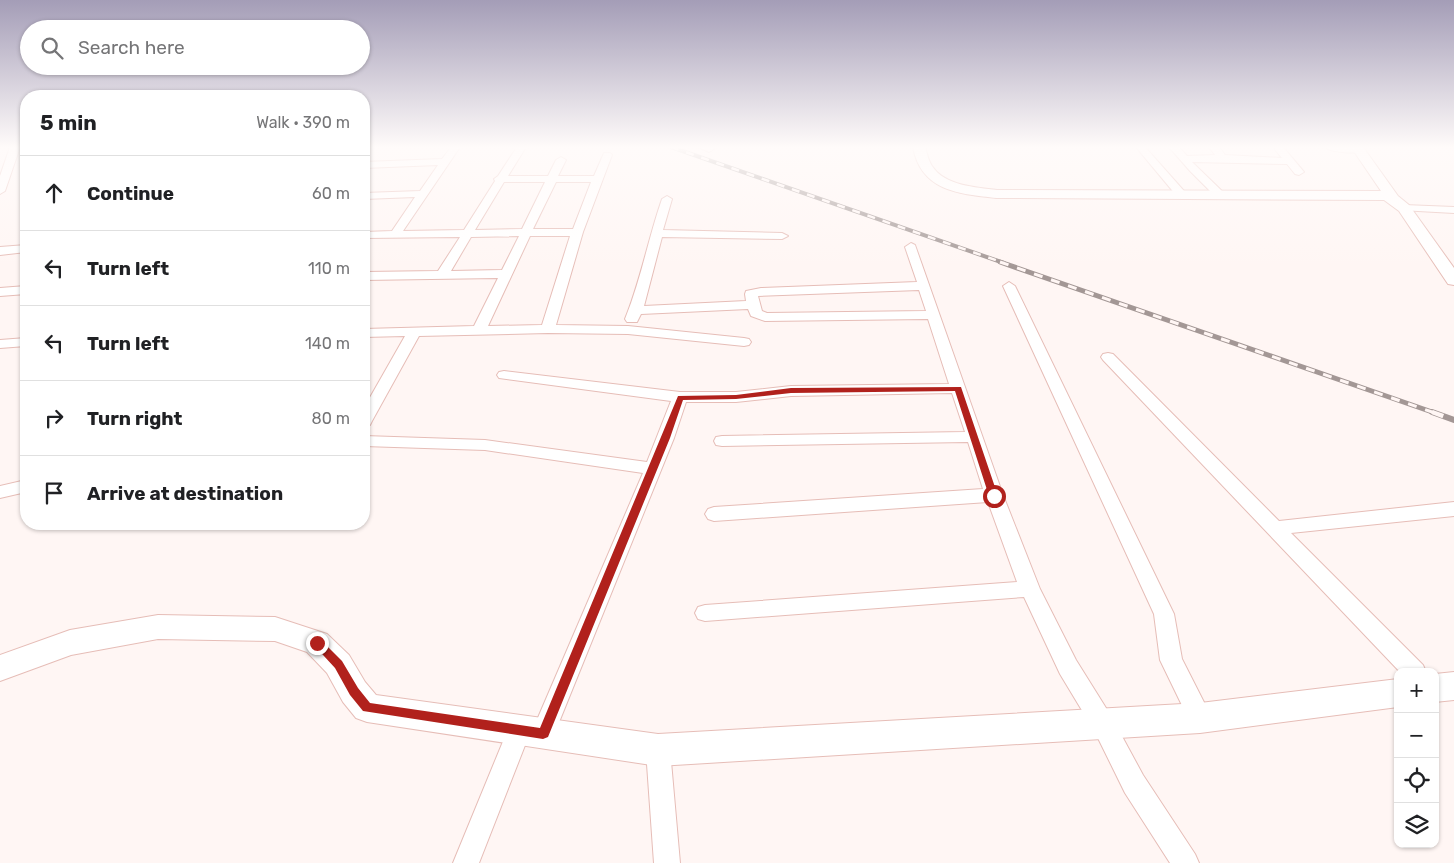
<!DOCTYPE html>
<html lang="en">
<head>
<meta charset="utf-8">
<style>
	:root { --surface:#fff; --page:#f6f6f6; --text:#202124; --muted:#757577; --line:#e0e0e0 }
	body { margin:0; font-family:Rubik,sans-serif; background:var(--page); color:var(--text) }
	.controls { position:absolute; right:15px; bottom:15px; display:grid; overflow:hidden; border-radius:10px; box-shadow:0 1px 4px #0004 }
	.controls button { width:45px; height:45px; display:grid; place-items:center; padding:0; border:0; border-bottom:1px solid var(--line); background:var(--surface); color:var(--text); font:25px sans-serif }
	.stop { position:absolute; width:15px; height:15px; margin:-11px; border:4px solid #b1211c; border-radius:50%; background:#fff }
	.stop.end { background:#b1211c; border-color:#fff; box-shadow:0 1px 5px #0008 }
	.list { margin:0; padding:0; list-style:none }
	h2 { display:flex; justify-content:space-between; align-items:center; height:65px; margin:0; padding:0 20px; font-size:21px }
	h2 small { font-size:16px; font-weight:400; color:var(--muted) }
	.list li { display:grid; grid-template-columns:32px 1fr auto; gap:15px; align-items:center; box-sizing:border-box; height:75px; padding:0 20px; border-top:1px solid var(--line) }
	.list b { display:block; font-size:19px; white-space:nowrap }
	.list em { font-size:16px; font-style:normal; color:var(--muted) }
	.icon { flex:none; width:28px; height:28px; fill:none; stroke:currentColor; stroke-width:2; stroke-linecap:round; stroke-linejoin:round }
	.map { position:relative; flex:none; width:1454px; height:863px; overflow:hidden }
	.search { position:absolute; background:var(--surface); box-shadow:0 1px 4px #0004; left:20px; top:20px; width:350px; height:55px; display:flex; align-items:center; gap:12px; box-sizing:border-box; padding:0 18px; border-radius:28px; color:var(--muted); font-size:19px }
	.panel { position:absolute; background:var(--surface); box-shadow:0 1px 4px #0004; left:20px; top:90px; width:350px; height:440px; border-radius:20px }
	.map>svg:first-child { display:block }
</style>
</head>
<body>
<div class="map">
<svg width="1454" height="863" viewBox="0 0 1454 863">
	<rect width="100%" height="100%" fill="#fff6f4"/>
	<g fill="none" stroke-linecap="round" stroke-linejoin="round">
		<g stroke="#e6bdb7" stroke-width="2">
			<path id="street" d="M 10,147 L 20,147 L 5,191 L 0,194 L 0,176 Z
				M 451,147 L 460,147 L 403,231 L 464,230 L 495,181 L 494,179 L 498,176 L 517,147 L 526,147 L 508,176 L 548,176 L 556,160 L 561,157 L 566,160 L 558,176 L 594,176 L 604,153 L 610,153 L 612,155 L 583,232 L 556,325 L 628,326 L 744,338 L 749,339 L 751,342 L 749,345 L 744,346 L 628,334 L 548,333 L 419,336 L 372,421 L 370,425 L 364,426 L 364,408 L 405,336 L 364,337 L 364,329 L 474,326 L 498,278 L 364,280 L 364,272 L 438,271 L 460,237 L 364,238 L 364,232 L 392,231 L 415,197 L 364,199 L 364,193 L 420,191 L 438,165 L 364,168 L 364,162 L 442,159 ZM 504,182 L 545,182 L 522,229 L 475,230 ZM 556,182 L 591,182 L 573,229 L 533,229 ZM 519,236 L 502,270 L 451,271 L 471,237 ZM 530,236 L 570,236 L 542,325 L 488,326 Z
				M 698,147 L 711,147 L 714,149 L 709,152 Z
				M 1136,147 L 1145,147 L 1184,191 L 1185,193 L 1184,195 L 1176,195 Z
				M 1169,147 L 1179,147 L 1187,156 L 1215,155 L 1209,147 L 1219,147 L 1225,155 L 1282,158 L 1273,147 L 1283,147 L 1304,172 L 1299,175 L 1295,174 L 1287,164 L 1192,162 L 1223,192 L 1224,194 L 1223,196 L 1215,196 L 1190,171 Z
				M 1324,147 L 1354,147 L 1364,150 C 1357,155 1331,152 1324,147 Z
				M 667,196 L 672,199 L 663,230 L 782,233 L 788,236 L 782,239 L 662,237 L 644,306 L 746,301 L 745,294 L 746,291 L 761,288 L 917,282 L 905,247 L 911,243 L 915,245 L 1003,495 L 1040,589 L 1076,660 L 1111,716 L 1143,775 L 1195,854 L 1199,863 L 1170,863 L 1125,793 L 1095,732 L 1060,674 L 1024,597 L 705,621 L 698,619 L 695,613 L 698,607 L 705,605 L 1017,582 L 988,502 L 714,521 L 708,519 L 705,514 L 708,509 L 714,507 L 983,489 L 968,442 L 722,446 L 716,445 L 714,441 L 716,437 L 722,436 L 965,432 L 952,393 L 791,396 L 736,402 L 686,402 L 674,438 L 551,742 L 543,745 L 535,742 L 531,734 L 643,473 L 485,450 L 364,446 L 364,436 L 485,440 L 647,462 L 671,401 L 499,378 L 497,375 L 499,372 L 504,371 L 680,392 L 736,392 L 791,386 L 949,384 L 928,319 L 765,321 L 751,316 L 748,309 L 641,314 L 637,322 L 627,322 L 625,319 C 641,280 648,239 662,199 ZM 919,290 L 926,311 L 767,313 L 762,311 L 758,296 Z
				M 1404,205 L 1454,207 L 1454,213 L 1400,210 L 1399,208 Z
				M 26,245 L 26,252 L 0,255 L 0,247 Z
				M 1009,282 L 1015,286 L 1174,614 L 1182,659 L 1212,718 L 1208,726 L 1200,729 L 1192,726 L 1160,660 L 1154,614 L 1003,286 Z
				M 26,286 L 26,294 L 0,296 L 0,288 Z
				M 26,338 L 26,346 L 0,348 L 0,340 Z
				M 1108,353 L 1113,354 L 1279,521 L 1454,502 L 1454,516 L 1291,533 L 1423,665 L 1426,672 L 1400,672 L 1103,360 L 1101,357 L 1103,354 Z
				M 26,480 L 26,492 L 0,498 L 0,486 Z
				M 519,719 L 527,722 L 531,730 L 479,863 L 453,863 L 511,722 Z
				M 658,739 L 666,742 L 670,750 L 680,863 L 654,863 L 646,750 L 650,742 Z"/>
		</g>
		<g stroke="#e6bdb7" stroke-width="2">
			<path id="secondary" d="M 913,147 L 925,147 C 927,153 928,160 932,166 C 945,186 975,187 997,190 L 1381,191 L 1351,147 L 1363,147 L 1398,196 L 1409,205 L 1454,268 L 1454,285 L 1448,284 L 1399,211 L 1384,200 L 997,198 C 959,194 921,191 913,147 Z
				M 158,615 L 275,617 L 327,634 L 349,655 L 365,682 L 376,695 L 658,734 L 1200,703 L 1398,679 L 1398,707 L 1200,733 L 658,766 L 367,722 L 356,718 L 343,702 L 327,673 L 307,652 L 275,641 L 158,639 L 71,655 L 0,681 L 0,655 L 70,630 Z
				M 1454,672 L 1454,700 L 1435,702 L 1435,674 Z"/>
		</g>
		<use href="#street" fill="#fff" fill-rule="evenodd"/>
		<use href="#secondary" fill="#fff" fill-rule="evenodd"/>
		<g stroke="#a39795" stroke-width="4">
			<path id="rail-far2" d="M 671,147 L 1004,263"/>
		</g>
		<g stroke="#a39795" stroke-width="5">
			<path id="rail-far1" d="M 1000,262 L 1435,413"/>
		</g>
		<g stroke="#a39795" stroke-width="6">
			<path id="rail" d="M 1432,412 L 1454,420"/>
		</g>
		<use href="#rail-far2" stroke="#fff6f4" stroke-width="2.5" stroke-dasharray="8" stroke-linecap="butt"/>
		<use href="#rail-far1" stroke="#fff6f4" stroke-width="3" stroke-dasharray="9" stroke-linecap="butt"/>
		<use href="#rail" stroke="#fff6f4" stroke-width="4.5" stroke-dasharray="12" stroke-linecap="butt"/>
	</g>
	<linearGradient id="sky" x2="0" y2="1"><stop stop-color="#a49db7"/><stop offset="0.55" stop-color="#fffbfa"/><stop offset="1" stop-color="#fffbfa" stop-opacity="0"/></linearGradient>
	<rect width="1454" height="268" fill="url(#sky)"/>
	<path fill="#b1211c" d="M 961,387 L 998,496 L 997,498 L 994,499 L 989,496 L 955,391 L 791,393 L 736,399 L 683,400 L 670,438 L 548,737 L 543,739 L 363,711 L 350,695 L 335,668 L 312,643 L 317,639 L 321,640 L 342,661 L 358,688 L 370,703 L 540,728 L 678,396 L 736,395 L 791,388 Z"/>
</svg>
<div class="controls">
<button>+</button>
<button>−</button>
<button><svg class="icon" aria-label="locate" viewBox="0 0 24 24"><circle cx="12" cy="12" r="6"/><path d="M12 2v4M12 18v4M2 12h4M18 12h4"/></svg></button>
<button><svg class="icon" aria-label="layers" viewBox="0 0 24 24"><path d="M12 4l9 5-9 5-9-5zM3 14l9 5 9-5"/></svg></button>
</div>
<div class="stop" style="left:994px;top:496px"></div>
<div class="stop end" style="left:317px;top:643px"></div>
<div class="search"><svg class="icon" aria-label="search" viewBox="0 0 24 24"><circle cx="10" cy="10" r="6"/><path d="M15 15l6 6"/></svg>Search here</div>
<section class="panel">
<h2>5 min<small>Walk · 390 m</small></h2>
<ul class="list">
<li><svg class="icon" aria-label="ahead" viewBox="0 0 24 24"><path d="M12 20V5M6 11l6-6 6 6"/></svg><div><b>Continue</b></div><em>60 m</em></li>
<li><svg class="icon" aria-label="left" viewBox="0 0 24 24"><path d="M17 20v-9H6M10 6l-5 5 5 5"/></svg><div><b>Turn left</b></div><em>110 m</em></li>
<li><svg class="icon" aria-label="left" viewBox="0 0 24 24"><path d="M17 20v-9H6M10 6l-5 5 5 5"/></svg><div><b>Turn left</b></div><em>140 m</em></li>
<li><svg class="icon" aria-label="right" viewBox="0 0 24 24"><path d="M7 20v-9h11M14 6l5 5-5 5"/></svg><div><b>Turn right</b></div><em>80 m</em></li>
<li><svg class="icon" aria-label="arrive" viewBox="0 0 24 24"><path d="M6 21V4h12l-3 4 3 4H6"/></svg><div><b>Arrive at destination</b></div></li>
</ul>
</section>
</div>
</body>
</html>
